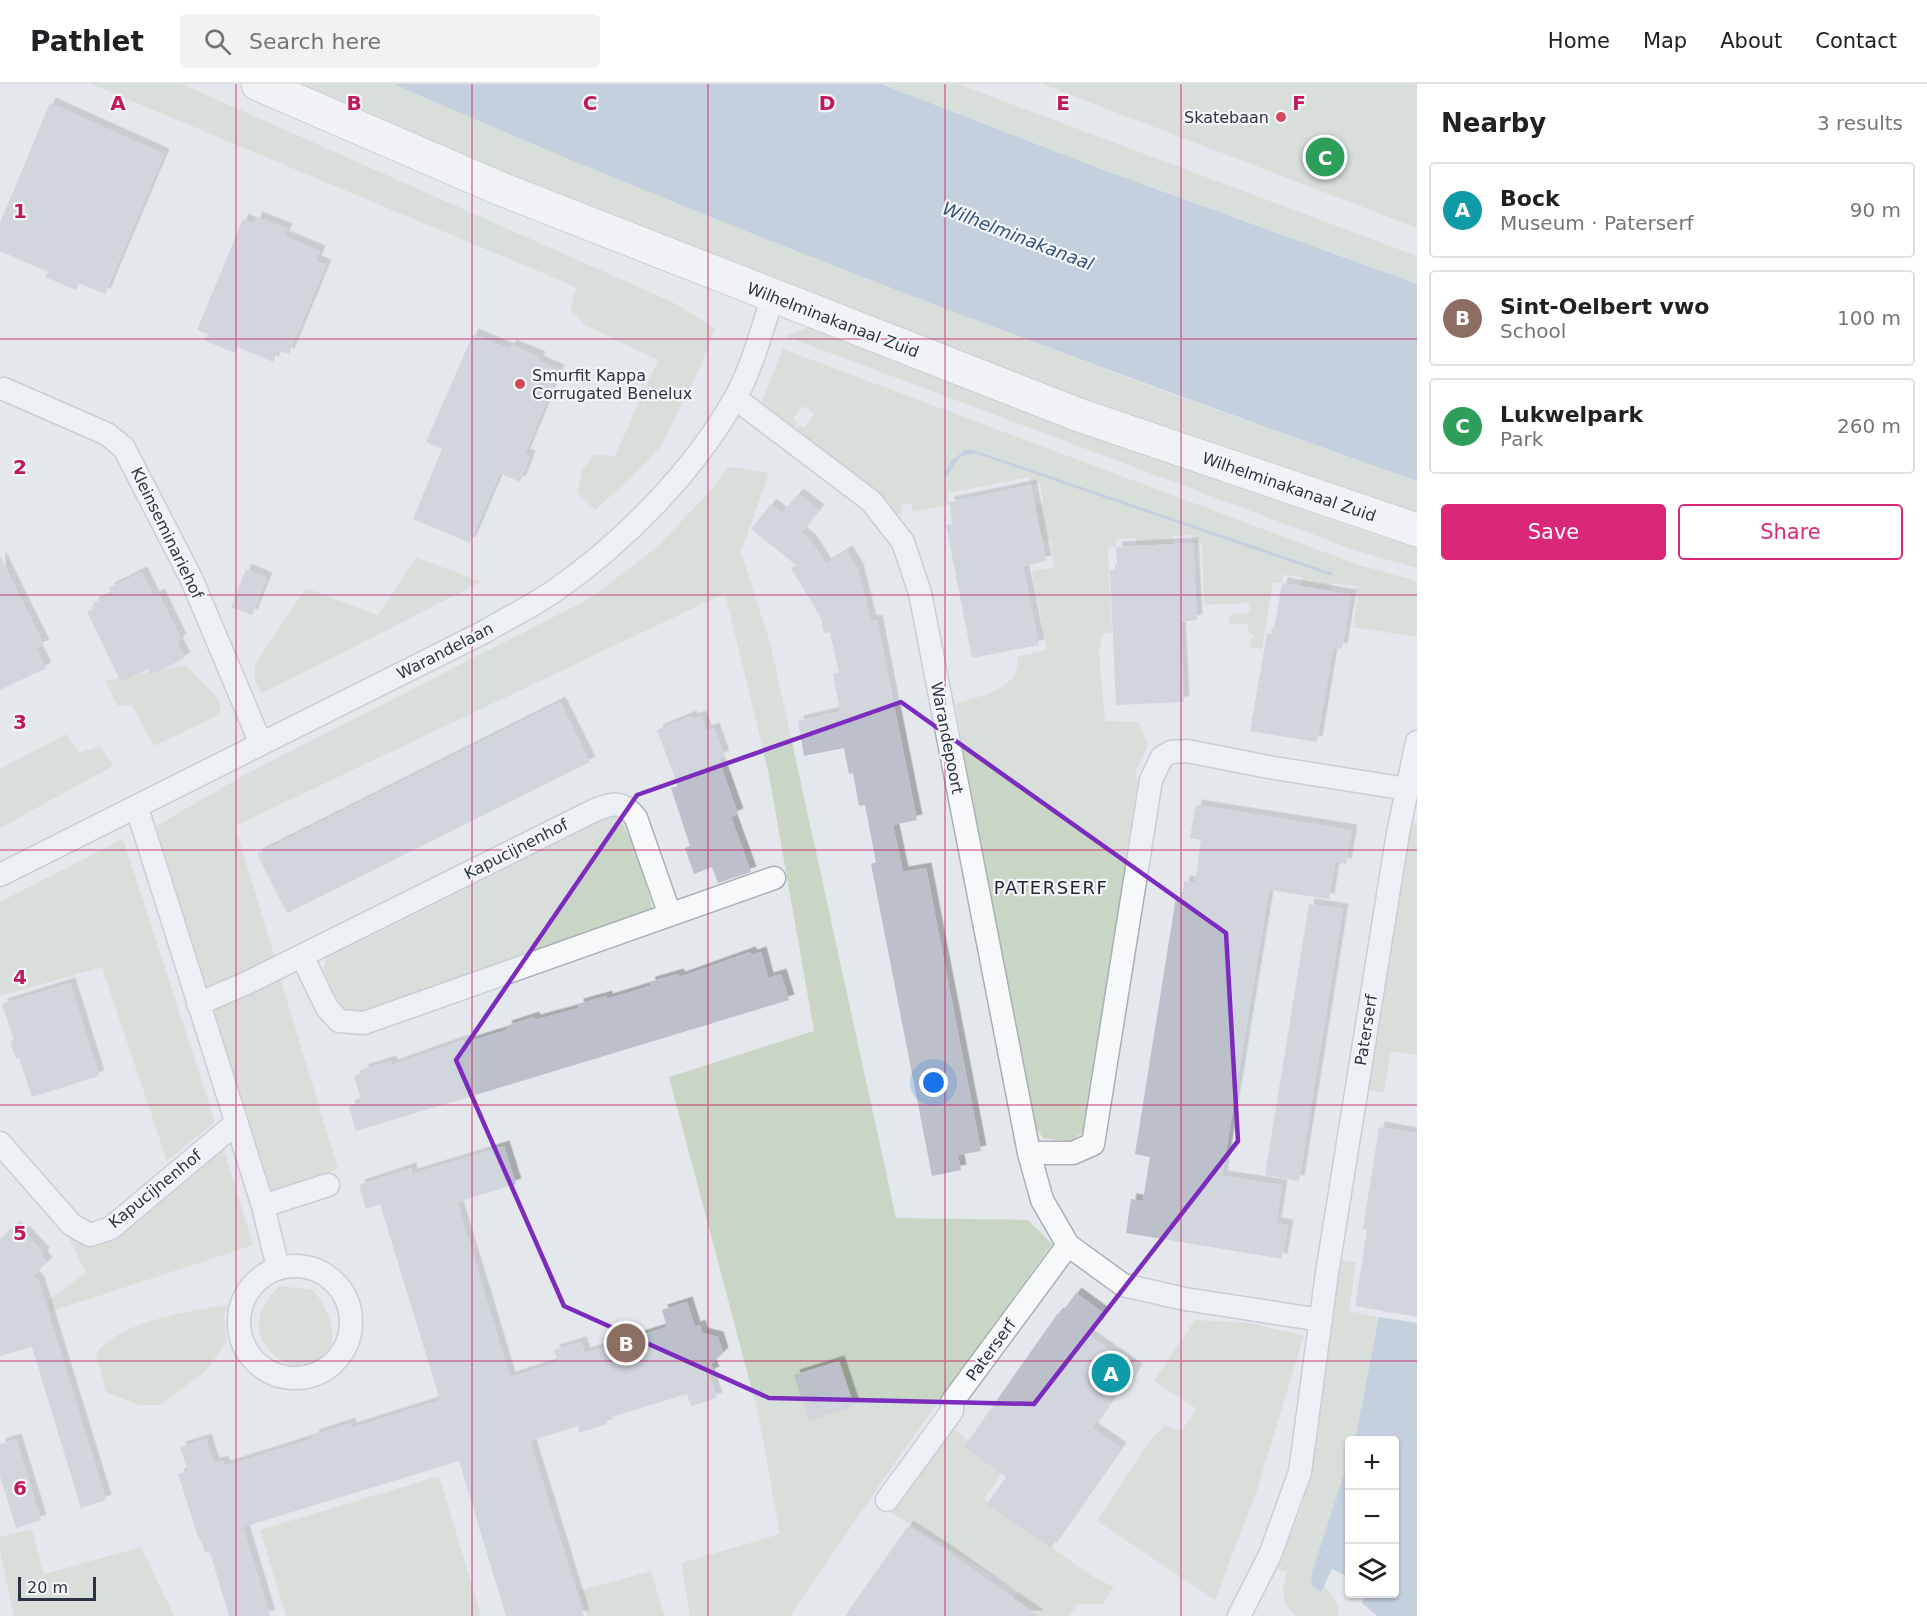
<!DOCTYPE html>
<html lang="en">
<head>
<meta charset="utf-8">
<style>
	:root { --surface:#fff; --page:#f2f2f2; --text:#202124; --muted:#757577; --line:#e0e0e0; --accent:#db2777 }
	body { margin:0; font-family:"DejaVu Sans",sans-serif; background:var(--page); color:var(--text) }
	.controls { position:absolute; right:18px; bottom:18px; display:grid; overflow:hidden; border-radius:6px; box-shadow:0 2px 4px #0004 }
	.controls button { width:54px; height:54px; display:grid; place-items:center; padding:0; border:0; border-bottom:2px solid var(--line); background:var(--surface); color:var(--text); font:30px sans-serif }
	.scale { position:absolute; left:18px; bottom:15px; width:78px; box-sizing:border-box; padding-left:6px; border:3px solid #2b3445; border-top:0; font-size:16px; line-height:21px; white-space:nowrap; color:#2b3445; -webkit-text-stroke:4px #f4f6f9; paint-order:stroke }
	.you { position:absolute; left:934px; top:999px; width:21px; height:21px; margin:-15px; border:4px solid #fff; border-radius:50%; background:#1a73e8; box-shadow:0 0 0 9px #1a73e833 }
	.badge { display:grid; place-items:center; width:39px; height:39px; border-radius:50%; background:var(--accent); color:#fff; font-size:20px; font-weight:700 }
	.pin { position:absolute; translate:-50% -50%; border:3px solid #fff; box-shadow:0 2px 6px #0006 }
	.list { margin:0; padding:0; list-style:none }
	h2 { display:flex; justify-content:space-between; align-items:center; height:78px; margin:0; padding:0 24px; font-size:26px }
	h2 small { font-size:20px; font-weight:400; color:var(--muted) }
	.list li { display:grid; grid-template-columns:39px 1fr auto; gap:18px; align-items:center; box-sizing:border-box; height:96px; margin:0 12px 12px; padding:0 12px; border:2px solid var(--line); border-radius:6px }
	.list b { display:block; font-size:22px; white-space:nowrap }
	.list p { margin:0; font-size:20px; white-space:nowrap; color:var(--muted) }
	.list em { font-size:20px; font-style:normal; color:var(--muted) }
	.actions { display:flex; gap:12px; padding:18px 24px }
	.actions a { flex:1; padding:14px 0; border:2px solid var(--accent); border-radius:6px; text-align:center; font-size:21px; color:var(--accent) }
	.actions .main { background:var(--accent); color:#fff }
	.icon { flex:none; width:33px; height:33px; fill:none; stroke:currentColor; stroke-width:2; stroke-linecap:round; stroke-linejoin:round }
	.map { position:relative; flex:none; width:1417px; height:1532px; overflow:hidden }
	header { display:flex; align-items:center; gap:36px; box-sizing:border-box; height:84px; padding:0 30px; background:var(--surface); border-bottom:2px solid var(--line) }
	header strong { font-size:28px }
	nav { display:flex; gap:33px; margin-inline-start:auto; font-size:21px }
	.search { width:420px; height:54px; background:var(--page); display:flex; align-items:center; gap:15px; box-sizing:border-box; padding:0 21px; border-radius:6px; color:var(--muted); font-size:22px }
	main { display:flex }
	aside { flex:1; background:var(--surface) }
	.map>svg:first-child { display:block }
</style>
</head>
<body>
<header>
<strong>Pathlet</strong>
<div class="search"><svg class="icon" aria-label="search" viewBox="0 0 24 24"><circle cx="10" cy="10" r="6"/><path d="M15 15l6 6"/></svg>Search here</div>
<nav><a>Home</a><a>Map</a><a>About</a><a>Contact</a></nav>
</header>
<main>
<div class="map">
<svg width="1417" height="1532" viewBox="0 0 1417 1532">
	<defs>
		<filter id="shadow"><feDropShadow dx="5.5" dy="-5.5" stdDeviation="0" flood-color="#0004"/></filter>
	</defs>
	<rect width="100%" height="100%" fill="#e4e7ec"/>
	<path fill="#c9d6c5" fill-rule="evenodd" d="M 91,0 L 182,0 L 672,218 L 715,244 L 701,281 L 662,361 L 629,396 L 595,426 L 577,408 L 582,387 L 594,370 L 615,372 L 658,276 L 585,241 L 570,225 L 576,203 Z
		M 287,0 L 393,0 L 584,81 L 920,215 L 1158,305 L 1417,397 L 1417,434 L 1341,413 L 708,173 Z
		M 881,0 L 958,0 L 1417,172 L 1417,200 L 1101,85 Z
		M 1042,0 L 1417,0 L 1417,144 Z
		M 809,243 L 1218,397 L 1387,455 L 1417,461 L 1417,484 L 1357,467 L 785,252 Z
		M 783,265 L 1359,481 L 1417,497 L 1417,553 L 1353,543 L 1358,511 L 1355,509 L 1356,502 L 1333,499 L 1331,507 L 1301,502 L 1302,493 L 1283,491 L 1281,499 L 1273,498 L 1262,565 L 1250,563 L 1250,555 L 1254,554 L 1253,550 L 1249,550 L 1248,540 L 1229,540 L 1228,535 L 1232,530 L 1250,529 L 1249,519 L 1204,521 L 1202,459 L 1193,459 L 1192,451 L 1173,452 L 1173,460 L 1136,462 L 1136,454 L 1116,455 L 1116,463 L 1108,464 L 1112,549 L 1103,550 L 1099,568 L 1105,637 L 1139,638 L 1148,662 L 1135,688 L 1140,700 L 1086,1039 L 1083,1048 L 1070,1058 L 1043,1054 L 1034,1041 L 955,620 C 976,613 1024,605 1017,573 L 1047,566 L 1032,487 L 1054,483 L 1051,456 L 1042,457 L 1035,421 L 1043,419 L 1040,400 L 1031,401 L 1029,393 L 948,409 L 949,421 L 913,428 L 911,419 L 901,421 L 902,430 L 897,431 L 874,405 L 796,345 L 800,341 L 804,344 L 814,330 L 803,322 L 793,335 L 797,339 L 794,343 L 762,318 ZM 973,366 L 1325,486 L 1332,491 L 974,369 L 960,373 L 946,393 L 944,392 L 952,376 Z
		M 734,383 L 769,389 L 741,468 L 771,562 L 896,1134 L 1028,1136 L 1052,1160 L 896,1377 L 790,1532 L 690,1532 L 681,1479 L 780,1450 L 758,1329 L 669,993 L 814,947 L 769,691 L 725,509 L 235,742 L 275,874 L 224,898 L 205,902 L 156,742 L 246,690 L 589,515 L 658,462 L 711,406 L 727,384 Z
		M 416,473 L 481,498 L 261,610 L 254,593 L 255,580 L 306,504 L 378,531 Z
		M 186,581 L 220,617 L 220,630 L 154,662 L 132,621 L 118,622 L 105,597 Z
		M 66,650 L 79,669 L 101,662 L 113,682 L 0,744 L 0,685 Z
		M 606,730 L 620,734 L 641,778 L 653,827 L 355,929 L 343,927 L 323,886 L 328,866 Z
		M 1410,738 L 1417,740 L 1417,971 L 1391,967 L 1384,1009 L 1366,1006 Z
		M 123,755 L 215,1038 L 167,1077 L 102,883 L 0,912 L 0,818 Z
		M 279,890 L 338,1085 L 266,1108 L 212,926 L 229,914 Z
		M 223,1063 L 253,1161 L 50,1228 L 48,1216 L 86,1189 L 68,1152 L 92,1162 L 105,1158 Z
		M 1338,1175 L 1356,1178 L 1349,1227 L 1379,1233 L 1355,1356 L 1350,1356 L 1349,1375 L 1311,1491 L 1322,1507 L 1324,1502 C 1332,1511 1342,1520 1337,1532 L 1295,1532 C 1281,1519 1281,1506 1287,1488 L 1277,1485 L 1301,1426 L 1314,1376 Z
		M 280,1202 L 313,1206 C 329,1225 340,1252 325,1275 L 295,1284 C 254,1265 246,1233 280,1202 Z
		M 228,1221 L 224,1231 L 227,1257 L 206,1287 L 160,1321 L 138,1321 L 106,1308 L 96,1270 C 117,1238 191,1226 228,1221 Z
		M 1195,1236 L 1251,1239 L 1304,1252 L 1257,1406 L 1215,1516 L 1097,1437 L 1148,1359 L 1165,1341 L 1181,1347 L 1197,1325 L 1154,1297 Z
		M 951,1343 L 1005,1385 L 984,1415 L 1093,1493 L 1114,1503 L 1102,1520 L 1077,1520 L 1069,1532 L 1002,1532 L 1018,1507 L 889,1427 Z
		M 439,1392 L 481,1532 L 286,1532 L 260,1446 Z
		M 32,1445 L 44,1490 L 141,1463 L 174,1532 L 14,1532 L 0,1467 L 0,1453 Z
		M 651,1487 L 664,1532 L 587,1532 L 579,1507 Z"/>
	<path fill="#9fb4cc" d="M 393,0 L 881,0 L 1101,85 L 1417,200 L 1417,397 C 1072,275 729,147 393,0 Z
		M 965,366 L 973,366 L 1006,377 L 1333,489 L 1332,492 L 974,369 L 960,373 L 946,393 L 943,391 L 952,376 Z
		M 1379,1233 L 1417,1239 L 1417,1532 L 1377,1532 L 1362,1519 L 1366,1510 L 1394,1510 L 1394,1356 L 1355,1356 Z
		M 1349,1375 L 1349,1493 L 1332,1485 L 1321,1508 L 1312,1502 L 1311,1491 Z"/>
	<path fill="#bbc0ca" filter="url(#shadow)" d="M 50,19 L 164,70 L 105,210 L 79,199 L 76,206 L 45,193 L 48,188 L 0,167 L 0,139 Z
		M 257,133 L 287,145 L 284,152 L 320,167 L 316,177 L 326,181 L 289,270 L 278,266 L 273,278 L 238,263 L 235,269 L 205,257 L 208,250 L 197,246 L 243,135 L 254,140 Z
		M 473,250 L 509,265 L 511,261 L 540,273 L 538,277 L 559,286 L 525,370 L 530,372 L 520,398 L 500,389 L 470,459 L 413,435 L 442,365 L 426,358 Z
		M 1031,401 L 1046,477 L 1023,482 L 1039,561 L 972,574 L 946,441 L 953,440 L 949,418 Z
		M 798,410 L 819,426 L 801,448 L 811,457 L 826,480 L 847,467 L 858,485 L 871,537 L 877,536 L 917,736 L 893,741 L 903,788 L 926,784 L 981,1067 L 958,1071 L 961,1086 L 932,1092 L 871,780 L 876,778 L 865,721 L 859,722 L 853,689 L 849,690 L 844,664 L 804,672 L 798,637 L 840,627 L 833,590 L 839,589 L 830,548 L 824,549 L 821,534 L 791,484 L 796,481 L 751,445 L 771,420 L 782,429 Z
		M 1193,459 L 1197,536 L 1180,538 L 1184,618 L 1116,621 L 1110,486 L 1118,486 L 1116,463 Z
		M 0,472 L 44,561 L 36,564 L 46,584 L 0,606 Z
		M 246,485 L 267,494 L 252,531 L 231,523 Z
		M 142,488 L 154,513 L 159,510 L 181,555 L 177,558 L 185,574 L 151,591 L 148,585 L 121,598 L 87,528 L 95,524 L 93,519 L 112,510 L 109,504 Z
		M 1282,499 L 1351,511 L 1342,565 L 1333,564 L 1317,658 L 1250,647 L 1267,549 L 1273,550 Z
		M 560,618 L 590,678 L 287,829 L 257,770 Z
		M 691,632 L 692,635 L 701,632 L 706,647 L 714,644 L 724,672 L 718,674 L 738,730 L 731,733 L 751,788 L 718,799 L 712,783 L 694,790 L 685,764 L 690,762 L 671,704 L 678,702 L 657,646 Z
		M 1196,721 L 1352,746 L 1346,780 L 1335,778 L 1329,815 L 1269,806 L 1249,926 L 1222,1092 L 1282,1101 L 1276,1139 L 1288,1141 L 1282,1175 L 1126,1149 L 1131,1115 L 1143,1117 L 1150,1073 L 1135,1070 L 1176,813 L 1182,814 L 1184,797 L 1195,799 L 1201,756 L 1190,754 Z
		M 1309,820 L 1343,825 L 1299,1097 L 1265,1091 Z
		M 750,868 L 752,871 L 761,868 L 768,894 L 781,890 L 789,916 L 356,1047 L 349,1022 L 362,1018 L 354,992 L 364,989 L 362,986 L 391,977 L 392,981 L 463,956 L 465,959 L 507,946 L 506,942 L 534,933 L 535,936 L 579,924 L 578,920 L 607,912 L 607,915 L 650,902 L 650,898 L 678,890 L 680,893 Z
		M 70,899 L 99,992 L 32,1013 L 19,974 L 16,975 L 10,957 L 14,956 L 2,920 Z
		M 1379,1043 L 1417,1050 L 1417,1233 L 1355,1222 L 1367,1146 L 1363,1145 Z
		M 504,1062 L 516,1100 L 457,1118 L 510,1293 L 558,1278 L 554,1266 L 581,1258 L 585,1269 L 667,1243 L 662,1226 L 687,1218 L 695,1243 L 700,1241 L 702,1249 L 718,1253 L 723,1269 L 711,1280 L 714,1288 L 709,1290 L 717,1314 L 691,1322 L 687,1310 L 605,1335 L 607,1340 L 579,1349 L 578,1342 L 530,1357 L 584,1532 L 506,1532 L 459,1377 L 243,1443 L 270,1532 L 229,1532 L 210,1468 L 205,1469 L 201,1456 L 199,1456 L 178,1390 L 188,1387 L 180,1363 L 206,1355 L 214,1379 L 223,1377 L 225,1382 L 314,1354 L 313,1351 L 338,1343 L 350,1339 L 351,1344 L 440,1316 L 380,1120 L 366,1125 L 359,1101 L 411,1084 L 412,1090 Z
		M 15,1142 L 21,1149 L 24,1147 L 44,1169 L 42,1172 L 47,1179 L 33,1191 L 39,1198 L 106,1416 L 81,1424 L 32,1263 L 0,1272 L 0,1155 Z
		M 1076,1209 L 1102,1228 L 1088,1251 L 1137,1285 L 1125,1305 L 1121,1303 L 1092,1344 L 1121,1364 L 1051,1464 L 987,1420 L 1006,1393 L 964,1363 L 1058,1229 L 1060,1231 Z
		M 839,1277 L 854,1322 L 809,1337 L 794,1291 Z
		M 16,1355 L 41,1436 L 16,1444 L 0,1392 L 0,1360 Z
		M 908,1442 L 945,1466 L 1039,1532 L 845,1532 Z"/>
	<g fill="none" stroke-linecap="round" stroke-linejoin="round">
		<g stroke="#a9aeb7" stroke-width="25">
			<path id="street" d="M 4,305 L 107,350 L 124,364 L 191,494 L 261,660
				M 735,314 L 871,417 L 903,458 L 920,509 L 1029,1069
				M 137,724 L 263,1122 L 278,1184
				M 0,791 L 486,547 C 509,533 535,521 557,505 C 624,458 693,388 734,316 C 752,285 761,247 773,213
				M 302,872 L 327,924 L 339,937 L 364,939 L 774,794
				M 198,920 L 249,898 L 595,726 C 614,718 623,717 636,734 L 670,831
				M 0,1059 L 72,1141 L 90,1151 L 111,1144 L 235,1040
				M 263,1122 L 328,1101
				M239 1238a56 56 0 1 1 112 0a56 56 0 1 1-112 0Z
				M 1321,1236 L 1185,1215 L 1123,1201 L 1068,1161 L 1042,1116 L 1029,1069 L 1073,1069 L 1093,1060 L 1151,696 L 1162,673 L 1171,668 L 1187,667 L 1274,684 L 1407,705
				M 887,1416 L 952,1327 L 952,1318 L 1068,1161
				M 1239,1532 L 1270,1471 L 1300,1388 L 1327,1189 L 1398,749 L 1417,658"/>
		</g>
		<g stroke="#a9aeb7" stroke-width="35">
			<path id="secondary" d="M 258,0 L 501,105 L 1079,331 L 1417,446"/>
		</g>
		<use href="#street" stroke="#f7f8fa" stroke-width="22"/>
		<use href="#secondary" stroke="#fff" stroke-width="33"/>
	</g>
	<path d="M0 0H1417V1532H0ZM 901,618 L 1226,849 L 1238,1057 L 1034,1320 L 769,1314 L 564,1222 L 456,976 L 637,711 Z" fill="#e4e7ec" fill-opacity=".55" fill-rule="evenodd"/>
	<path fill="none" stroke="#7b2cbf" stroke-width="4.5" stroke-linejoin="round" d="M 901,618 L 1226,849 L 1238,1057 L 1034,1320 L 769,1314 L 564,1222 L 456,976 L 637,711 Z"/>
	<path fill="none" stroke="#c2185b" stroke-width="1.5" stroke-opacity="0.55" d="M 236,0 L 236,1532M 472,0 L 472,1532M 708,0 L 708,1532M 945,0 L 945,1532M 1181,0 L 1181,1532M 0,255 L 1417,255M 0,511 L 1417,511M 0,766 L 1417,766M 0,1021 L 1417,1021M 0,1277 L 1417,1277"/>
	<g fill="#d1495b" stroke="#f4f6f9" stroke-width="2">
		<circle cx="1281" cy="33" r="6"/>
		<circle cx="520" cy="300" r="6"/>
	</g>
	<g text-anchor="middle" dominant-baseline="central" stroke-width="4.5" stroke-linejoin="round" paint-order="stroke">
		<g font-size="16" fill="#2b3445" stroke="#f4f6f9" text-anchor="end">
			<text x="1269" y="33">Skatebaan</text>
			<text x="532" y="291" text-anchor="start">Smurfit Kappa<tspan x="532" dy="18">Corrugated Benelux</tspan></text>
		</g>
		<g font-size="16" fill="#2b3445" stroke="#f4f6f9">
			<text transform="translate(833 236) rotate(21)">Wilhelminakanaal Zuid</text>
			<text transform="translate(1289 403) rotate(19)">Wilhelminakanaal Zuid</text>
			<text transform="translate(167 449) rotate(64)">Kleinseminariehof</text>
			<text transform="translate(445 567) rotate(-27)">Warandelaan</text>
			<text transform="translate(947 654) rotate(79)">Warandepoort</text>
			<text transform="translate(516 765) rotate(-27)">Kapucijnenhof</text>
			<text transform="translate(1366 946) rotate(-81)">Paterserf</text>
			<text transform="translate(155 1105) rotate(-39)">Kapucijnenhof</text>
			<text transform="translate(991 1266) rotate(-54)">Paterserf</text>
		</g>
		<g font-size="18" font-style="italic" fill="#34527a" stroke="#f4f6f9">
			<text transform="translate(1018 152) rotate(21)">Wilhelminakanaal</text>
		</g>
		<g font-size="18" letter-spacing="1.5" fill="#1d2536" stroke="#f4f6f9">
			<text x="1051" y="803">PATERSERF</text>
		</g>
	</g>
	<g font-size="20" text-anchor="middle" font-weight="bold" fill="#c2185b" stroke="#f4f6f9" stroke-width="4.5" stroke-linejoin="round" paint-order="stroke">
		<text x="118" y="26">A</text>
		<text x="354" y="26">B</text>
		<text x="590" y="26">C</text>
		<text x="827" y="26">D</text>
		<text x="1063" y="26">E</text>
		<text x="1299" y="26">F</text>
		<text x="20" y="134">1</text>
		<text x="20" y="390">2</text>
		<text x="20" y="645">3</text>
		<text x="20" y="900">4</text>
		<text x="20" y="1156">5</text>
		<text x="20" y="1411">6</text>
	</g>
</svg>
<div class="controls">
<button>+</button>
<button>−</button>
<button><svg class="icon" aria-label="layers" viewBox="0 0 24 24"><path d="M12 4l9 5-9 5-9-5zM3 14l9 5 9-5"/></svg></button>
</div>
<div class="scale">20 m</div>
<div class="you"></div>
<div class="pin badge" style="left:1111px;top:1289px;background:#0f9aa8">A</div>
<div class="pin badge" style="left:626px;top:1259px;background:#8d6e63">B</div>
<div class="pin badge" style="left:1325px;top:73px;background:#2e9e5b">C</div>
</div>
<aside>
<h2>Nearby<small>3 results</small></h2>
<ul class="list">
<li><span class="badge" style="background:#0f9aa8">A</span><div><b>Bock</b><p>Museum · Paterserf</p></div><em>90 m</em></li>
<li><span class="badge" style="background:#8d6e63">B</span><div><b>Sint-Oelbert vwo</b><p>School</p></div><em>100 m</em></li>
<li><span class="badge" style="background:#2e9e5b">C</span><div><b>Lukwelpark</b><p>Park</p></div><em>260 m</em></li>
</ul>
<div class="actions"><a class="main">Save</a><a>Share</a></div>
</aside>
</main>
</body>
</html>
